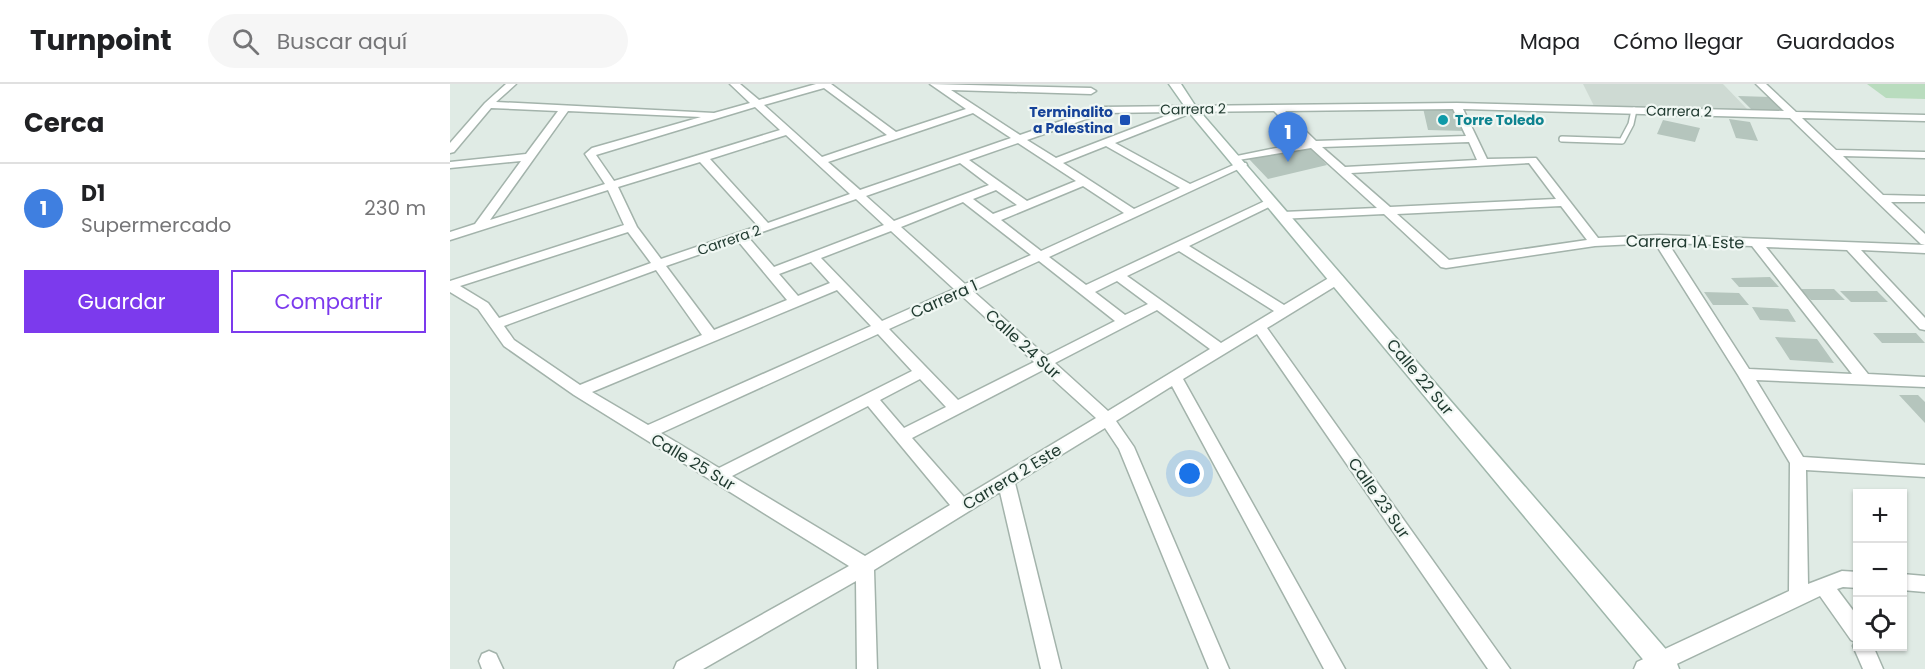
<!DOCTYPE html>
<html lang="es">
<head>
<meta charset="utf-8">
<style>
	:root { --surface:#fff; --page:#f6f6f6; --text:#202124; --muted:#757577; --line:#e0e0e0; --accent:#7c3aed }
	body { margin:0; font-family:Poppins,sans-serif; background:var(--page); color:var(--text) }
	.controls { position:absolute; right:18px; bottom:18px; display:grid; overflow:hidden; border-radius:0px; box-shadow:0 2px 4px #0004 }
	.controls button { width:54px; height:54px; display:grid; place-items:center; padding:0; border:0; border-bottom:2px solid var(--line); background:var(--surface); color:var(--text); font:30px sans-serif }
	.you { position:absolute; left:740px; top:390px; width:21px; height:21px; margin:-15px; border:4px solid #fff; border-radius:50%; background:#1a73e8; box-shadow:0 0 0 9px #1a73e833 }
	.badge { display:grid; place-items:center; width:39px; height:39px; border-radius:50%; background:var(--accent); color:#fff; font-size:20px; font-weight:700 }
	.pin { position:absolute; translate:-50% -50px; filter:drop-shadow(0 2px 3px #0008) }
	.pin::after { content:''; position:absolute; top:32px; width:21px; height:18px; background:inherit; clip-path:polygon(0 0,100% 0,50% 100%) }
	.list { margin:0; padding:0; list-style:none }
	h2 { display:flex; justify-content:space-between; align-items:center; height:78px; margin:0; padding:0 24px; font-size:26px }
	h2 small { font-size:20px; font-weight:400; color:var(--muted) }
	.list li { display:grid; grid-template-columns:39px 1fr auto; gap:18px; align-items:center; box-sizing:border-box; height:90px; padding:0 24px; border-top:2px solid var(--line) }
	.list b { display:block; font-size:22px; white-space:nowrap }
	.list p { margin:0; font-size:20px; white-space:nowrap; color:var(--muted) }
	.list em { font-size:20px; font-style:normal; color:var(--muted) }
	.actions { display:flex; gap:12px; padding:18px 24px }
	.actions a { flex:1; padding:14px 0; border:2px solid var(--accent); border-radius:0px; text-align:center; font-size:21px; color:var(--accent) }
	.actions .main { background:var(--accent); color:#fff }
	.icon { flex:none; width:33px; height:33px; fill:none; stroke:currentColor; stroke-width:2; stroke-linecap:round; stroke-linejoin:round }
	.map { position:relative; flex:none; width:1475px; height:585px; overflow:hidden }
	header { display:flex; align-items:center; gap:36px; box-sizing:border-box; height:84px; padding:0 30px; background:var(--surface); border-bottom:2px solid var(--line) }
	header strong { font-size:28px }
	nav { display:flex; gap:33px; margin-inline-start:auto; font-size:21px }
	.search { width:420px; height:54px; background:var(--page); display:flex; align-items:center; gap:15px; box-sizing:border-box; padding:0 21px; border-radius:33px; color:var(--muted); font-size:22px }
	main { display:flex }
	aside { flex:1; background:var(--surface) }
	.map>svg:first-child { display:block }
</style>
</head>
<body>
<header>
<strong>Turnpoint</strong>
<div class="search"><svg class="icon" aria-label="search" viewBox="0 0 24 24"><circle cx="10" cy="10" r="6"/><path d="M15 15l6 6"/></svg>Buscar aquí</div>
<nav><a>Mapa</a><a>Cómo llegar</a><a>Guardados</a></nav>
</header>
<main>
<aside>
<h2>Cerca<small></small></h2>
<ul class="list">
<li><span class="badge" style="background:#3f7fe0">1</span><div><b>D1</b><p>Supermercado</p></div><em>230 m</em></li>
</ul>
<div class="actions"><a class="main">Guardar</a><a>Compartir</a></div>
</aside>
<div class="map">
<svg width="1475" height="585" viewBox="0 0 1475 585">
	<rect width="100%" height="100%" fill="#e0ebe5"/>
	<path fill="#cedad3" d="M 1133,0 L 1273,0 L 1299,27 L 1144,22 Z"/>
	<path fill="#b9dcbe" d="M 1417,0 L 1475,0 L 1475,15 L 1436,14 Z"/>
	<path fill="#b5c5bd" d="M 1288,12 L 1321,13 L 1336,28 L 1303,27 Z
		M 973,24 L 1005,25 L 1015,47 L 978,46 Z
		M 1279,35 L 1300,38 L 1308,57 L 1286,54 Z
		M 1213,36 L 1250,44 L 1245,58 L 1207,50 Z
		M 861,64 L 877,81 L 818,95 L 799,75 Z
		M 1320,193 L 1329,203 L 1289,203 L 1281,194 Z
		M 1350,205 L 1384,205 L 1395,216 L 1361,216 Z
		M 1390,207 L 1427,207 L 1438,218 L 1401,218 Z
		M 1254,208 L 1289,209 L 1299,221 L 1263,221 Z
		M 1302,223 L 1338,225 L 1346,238 L 1310,236 Z
		M 1423,249 L 1466,249 L 1475,259 L 1432,259 Z
		M 1325,253 L 1367,255 L 1384,279 L 1340,276 Z
		M 1449,311 L 1468,311 L 1475,318 L 1475,339 Z"/>
	<g fill="none" stroke-linecap="round" stroke-linejoin="round">
		<g stroke="#a3b3ab" stroke-width="8">
			<path id="lane" d="M 1112,55 L 1172,57 L 1181,40 L 1184,26"/>
		</g>
		<g stroke="#a3b3ab" stroke-width="3">
			<path id="street" d="M 56,0 L 66,0 L 46,18 L 264,29 L 300,19 L 280,0 L 290,0 L 309,16 L 366,0 L 381,0 L 446,48 L 516,25 L 480,0 L 641,4 L 646,7 L 641,10 L 501,6 L 570,51 L 652,23 L 1007,19 L 1334,27 L 1306,0 L 1316,0 L 1346,28 L 1475,31 L 1475,37 L 1352,34 L 1386,66 L 1475,68 L 1475,74 L 1393,72 L 1433,111 L 1475,112 L 1475,118 L 1441,118 L 1475,150 L 1475,161 L 1471,160 L 1340,34 L 1013,25 L 1037,75 L 1086,74 L 1148,154 L 1209,151 L 1475,161 L 1475,169 L 1411,166 L 1475,234 L 1475,246 L 1470,245 L 1397,166 L 1316,163 L 1418,290 L 1475,293 L 1475,303 L 1306,296 L 1353,373 L 1475,381 L 1475,393 L 1356,386 L 1358,500 L 1392,487 L 1408,488 L 1408,504 L 1393,503 L 1387,505 L 1408,533 L 1408,562 L 1423,562 L 1433,585 L 1413,585 L 1403,562 L 1405,558 L 1401,556 L 1370,512 L 1216,585 L 1184,585 L 1187,578 L 1339,507 L 1340,379 L 1288,291 L 1205,159 L 1145,162 L 996,184 L 991,183 L 934,130 L 829,135 L 829,129 L 833,128 L 927,124 L 861,64 L 782,77 L 782,73 L 855,58 L 824,27 L 737,28 L 736,31 L 665,59 L 740,100 L 788,79 L 796,79 L 797,81 L 599,173 L 636,201 L 817,116 L 825,116 L 825,120 L 739,162 L 834,221 L 882,192 L 892,192 L 894,195 L 892,198 L 817,244 L 1060,585 L 1038,585 L 807,250 L 733,295 L 895,585 L 874,585 L 722,302 L 666,337 L 684,363 L 779,585 L 759,585 L 669,365 L 655,344 L 565,399 L 611,585 L 591,585 L 550,408 L 424,486 L 427,585 L 407,585 L 406,497 L 253,585 L 224,585 L 227,578 L 399,482 L 124,311 L 54,262 L 28,225 L 0,208 L 0,197 L 174,141 L 158,106 L 0,156 L 0,148 L 25,140 L 71,77 L 0,84 L 0,78 L 76,70 L 108,27 L 41,24 L 4,68 L 0,69 L 0,59 L 35,19 ZM 374,4 L 437,51 L 372,73 L 314,21 ZM 305,23 L 330,46 L 164,97 L 146,71 ZM 1003,25 L 1016,52 L 866,57 L 835,27 ZM 118,27 L 251,33 L 142,64 L 135,70 L 155,100 L 40,136 ZM 726,28 L 606,74 L 577,56 L 653,29 ZM 523,29 L 561,54 L 410,106 L 378,78 ZM 336,51 L 400,110 L 318,139 L 260,75 ZM 1019,58 L 1027,76 L 895,83 L 872,63 ZM 568,59 L 626,97 L 577,117 L 519,76 ZM 656,62 L 730,104 L 684,125 L 613,79 ZM 250,78 L 308,142 L 211,175 L 187,143 L 168,103 ZM 510,79 L 539,101 L 444,137 L 416,112 ZM 1079,79 L 1106,115 L 940,123 L 901,89 ZM 633,102 L 674,129 L 591,167 L 551,136 ZM 546,106 L 567,121 L 543,130 L 523,115 ZM 406,115 L 434,141 L 324,183 L 298,153 ZM 513,118 L 581,171 L 515,200 L 451,143 ZM 1111,122 L 1137,156 L 999,176 L 947,130 ZM 441,147 L 504,205 L 432,237 L 371,174 ZM 178,148 L 201,179 L 49,234 L 38,219 L 10,202 ZM 288,157 L 337,216 L 264,246 L 216,182 ZM 1218,159 L 1302,162 L 1402,290 L 1299,285 ZM 729,167 L 824,227 L 771,259 L 677,192 ZM 589,177 L 665,237 L 596,272 L 523,207 ZM 361,178 L 380,199 L 348,212 L 329,190 ZM 206,186 L 252,251 L 130,301 L 64,256 L 54,242 ZM 667,197 L 698,220 L 675,231 L 645,208 ZM 387,206 L 421,242 L 198,341 L 142,308 ZM 512,212 L 584,278 L 508,316 L 439,245 ZM 707,226 L 760,265 L 658,327 L 605,279 ZM 428,250 L 462,287 L 269,384 L 211,349 ZM 593,286 L 646,334 L 514,413 L 462,354 ZM 470,295 L 496,323 L 454,344 L 430,316 ZM 418,322 L 500,421 L 415,472 L 282,392 Z
				M 1452,490 L 1475,492 L 1475,508 L 1452,506 Z
				M 39,567 L 46,570 L 53,585 L 32,585 L 29,577 L 32,570 Z"/>
		</g>
		<g stroke="#9fb6ab" stroke-width="3">
			<path id="secondary" d="M 719,0 L 731,0 L 746,23 L 1226,577 L 1229,585 L 1201,585 L 738,27 Z"/>
		</g>
		<use href="#lane" stroke="#fff" stroke-width="5"/>
		<use href="#street" fill="#fff" fill-rule="evenodd"/>
		<use href="#secondary" fill="#fff" fill-rule="evenodd"/>
	</g>
	<rect fill="#1a4fb4" stroke="#f0f7f3" stroke-width="2" x="669" y="30" width="12" height="12" rx="3"/>
	<circle fill="#0f9aa8" stroke="#f0f7f3" stroke-width="2" cx="993" cy="36" r="6"/>
	<g text-anchor="middle" dominant-baseline="central" stroke-width="4.5" stroke-linejoin="round" paint-order="stroke">
		<g font-size="14" fill="#213b31" stroke="#f0f7f3">
			<text transform="translate(743 25) rotate(-1)">Carrera 2</text>
			<text transform="translate(1229 27) rotate(1)">Carrera 2</text>
			<text transform="translate(279 156) rotate(-19)">Carrera 2</text>
		</g>
		<g font-size="14" font-weight="bold" fill="#164399" stroke="#f0f7f3" text-anchor="end">
			<text x="663" y="28">Terminalito<tspan x="663" dy="16">a Palestina</tspan></text>
		</g>
		<g font-size="14" font-weight="bold" fill="#0d838f" stroke="#f0f7f3" text-anchor="start">
			<text x="1005" y="36">Torre Toledo</text>
		</g>
		<g font-size="16" fill="#213b31" stroke="#f0f7f3">
			<text transform="translate(1235 158) rotate(1)">Carrera 1A Este</text>
			<text transform="translate(494 215) rotate(-24)">Carrera 1</text>
			<text transform="translate(573 260) rotate(42)">Calle 24 Sur</text>
			<text transform="translate(970 293) rotate(50)">Calle 22 Sur</text>
			<text transform="translate(243 378) rotate(31)">Calle 25 Sur</text>
			<text transform="translate(562 393) rotate(-31)">Carrera 2 Este</text>
			<text transform="translate(929 414) rotate(55)">Calle 23 Sur</text>
		</g>
	</g>
</svg>
<div class="controls">
<button>+</button>
<button>−</button>
<button><svg class="icon" aria-label="locate" viewBox="0 0 24 24"><circle cx="12" cy="12" r="6"/><path d="M12 2v4M12 18v4M2 12h4M18 12h4"/></svg></button>
</div>
<div class="you"></div>
<div class="pin badge" style="left:838px;top:78px;background:#3f7fe0">1</div>
</div>
</main>
</body>
</html>
